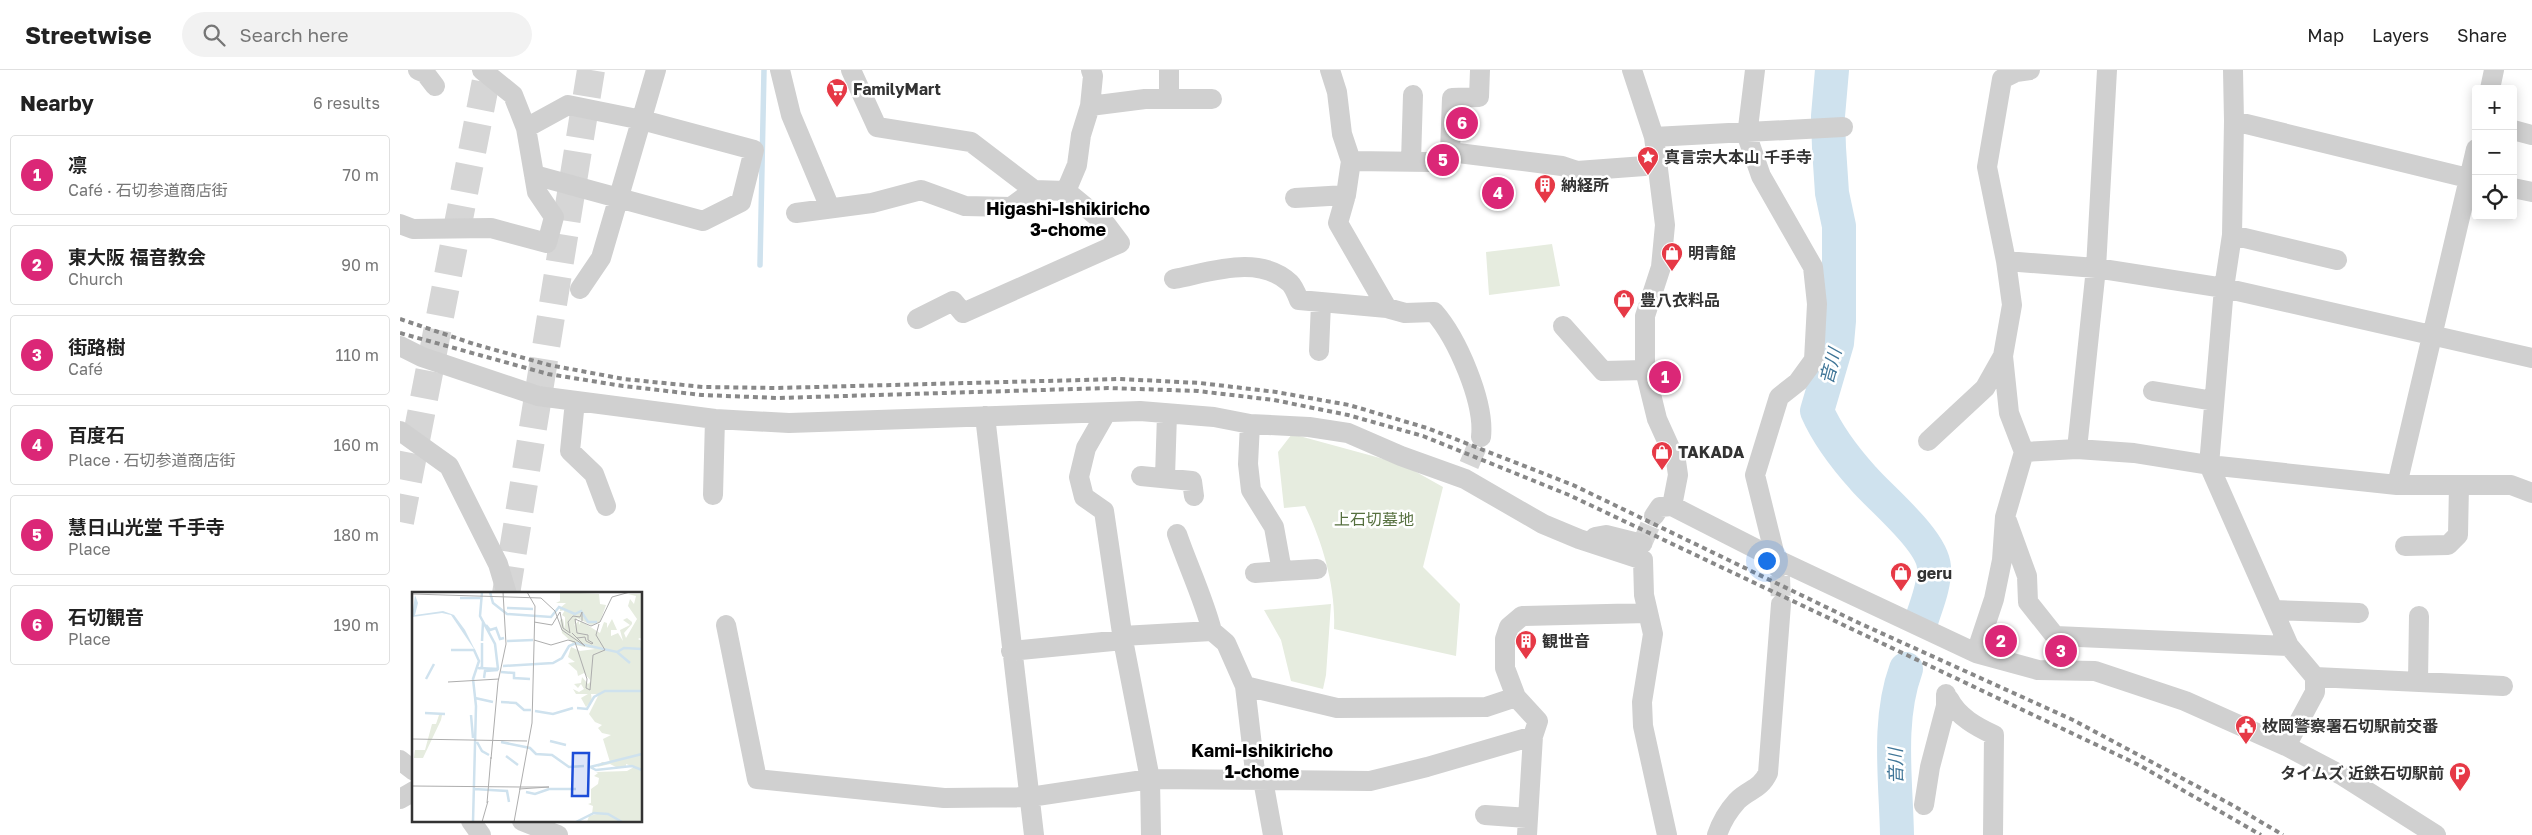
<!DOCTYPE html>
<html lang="en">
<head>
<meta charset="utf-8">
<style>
	:root { --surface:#fff; --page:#f2f2f2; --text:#222; --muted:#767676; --line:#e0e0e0; --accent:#db2777 }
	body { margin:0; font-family:"Golos Text","Noto Sans JP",sans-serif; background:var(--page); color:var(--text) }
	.controls { position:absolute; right:15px; top:15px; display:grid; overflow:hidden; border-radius:5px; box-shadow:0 2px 12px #0003 }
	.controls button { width:45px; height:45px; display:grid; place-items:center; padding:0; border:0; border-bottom:1px solid var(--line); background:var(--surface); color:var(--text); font:25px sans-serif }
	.you { position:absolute; left:1366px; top:490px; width:18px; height:18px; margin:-12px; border:4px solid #fff; border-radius:50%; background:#1a73e8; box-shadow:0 0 0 8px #1a73e833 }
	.badge { display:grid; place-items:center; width:32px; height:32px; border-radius:50%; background:var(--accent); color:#fff; font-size:16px; font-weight:700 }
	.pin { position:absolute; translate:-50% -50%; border:2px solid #fff; box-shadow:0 1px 5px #0006 }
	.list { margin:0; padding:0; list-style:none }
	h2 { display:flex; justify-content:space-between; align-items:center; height:65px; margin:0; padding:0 20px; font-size:21px }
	h2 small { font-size:16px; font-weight:400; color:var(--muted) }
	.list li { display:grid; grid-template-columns:32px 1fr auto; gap:15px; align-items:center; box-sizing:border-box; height:80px; margin:0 10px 10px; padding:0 10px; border:1px solid var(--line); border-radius:5px }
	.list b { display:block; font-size:19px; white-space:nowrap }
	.list p { margin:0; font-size:16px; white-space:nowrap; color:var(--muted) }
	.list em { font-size:16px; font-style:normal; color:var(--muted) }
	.icon { flex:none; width:28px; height:28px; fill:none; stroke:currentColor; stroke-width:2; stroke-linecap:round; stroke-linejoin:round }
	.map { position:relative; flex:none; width:2132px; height:765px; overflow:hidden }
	header { display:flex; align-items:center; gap:30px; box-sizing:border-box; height:70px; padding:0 25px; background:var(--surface); border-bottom:1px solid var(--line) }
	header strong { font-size:24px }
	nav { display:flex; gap:28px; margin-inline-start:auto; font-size:18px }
	.search { width:350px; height:45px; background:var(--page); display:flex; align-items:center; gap:12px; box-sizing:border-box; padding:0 18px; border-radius:28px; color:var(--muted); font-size:19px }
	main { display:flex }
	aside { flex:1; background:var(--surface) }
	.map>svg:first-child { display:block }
</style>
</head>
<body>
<header>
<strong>Streetwise</strong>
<div class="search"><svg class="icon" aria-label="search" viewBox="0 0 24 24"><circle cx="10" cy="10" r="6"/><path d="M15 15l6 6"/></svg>Search here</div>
<nav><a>Map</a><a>Layers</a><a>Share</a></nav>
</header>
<main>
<aside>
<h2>Nearby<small>6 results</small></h2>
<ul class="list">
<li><span class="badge">1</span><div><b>凛</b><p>Café · 石切参道商店街</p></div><em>70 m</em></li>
<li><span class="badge">2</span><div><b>東大阪 福音教会</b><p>Church</p></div><em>90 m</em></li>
<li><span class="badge">3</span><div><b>街路樹</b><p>Café</p></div><em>110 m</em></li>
<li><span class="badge">4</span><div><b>百度石</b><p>Place · 石切参道商店街</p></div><em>160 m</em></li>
<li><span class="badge">5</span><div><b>慧日山光堂 千手寺</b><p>Place</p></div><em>180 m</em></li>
<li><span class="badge">6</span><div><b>石切観音</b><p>Place</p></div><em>190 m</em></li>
</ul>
</aside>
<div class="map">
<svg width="2132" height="765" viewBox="0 0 2132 765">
	<rect width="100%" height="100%" fill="#fff"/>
	<path fill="#e6ecdf" d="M 1152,174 L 1160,216 L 1089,225 L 1086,182 Z
		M 892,364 L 1002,394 L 1043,417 L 1023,497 L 1060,534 L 1056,586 L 934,559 C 936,518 923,473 905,436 L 884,438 L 878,382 Z
		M 931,534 L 926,605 L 923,619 L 891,611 L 881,570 L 864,540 Z"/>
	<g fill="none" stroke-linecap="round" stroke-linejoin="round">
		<path stroke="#cfe2ee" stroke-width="5.5" d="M 360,195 L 364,0"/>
		<path stroke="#cfe2ee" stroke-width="34" d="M 1432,0 L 1428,46 L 1429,78 L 1432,123 L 1439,156 L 1439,251 L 1437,273 L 1417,341 C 1428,366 1445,388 1463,408 C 1480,428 1532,470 1534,497 C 1535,514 1527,533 1522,549
			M 1497,765 C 1496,710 1487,651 1506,599"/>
		<path stroke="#d6d6d6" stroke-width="20" stroke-dasharray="20 10" stroke-linecap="butt" d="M 1069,395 L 1081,367
			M 1242,474 L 1254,446
			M 1380,506 L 1381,534"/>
		<path stroke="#d6d6d6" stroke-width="28" stroke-dasharray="28 14" stroke-linecap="butt" d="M 0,452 L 88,0
			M 106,524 L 191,0"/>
		<path stroke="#d0d0d0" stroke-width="20" d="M 18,0 L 25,3 L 35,16
			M 380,0 L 391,45 L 430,138
			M 451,0 L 477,57 L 571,72 L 634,120 L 666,121 L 705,153 L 720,173 L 563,243 L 553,231 L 517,249
			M 769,0 L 769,29
			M 930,0 L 937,22 L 942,64 L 951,91 L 946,125 L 938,153 L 987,238 L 1005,243 L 1034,242 C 1057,268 1085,332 1081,367
			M 1080,0 L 1079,27 L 1052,28 L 1050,82 L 1162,96 L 1177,101 L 1258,95
			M 1232,0 L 1254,67 L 1265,155 L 1261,197 L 1245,246 L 1245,300 L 1257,349 L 1276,391 L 1278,405 L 1272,436
			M 1355,0 L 1347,66 L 1361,106 L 1413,197 L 1417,234 L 1414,290 L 1398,312 L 1379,327 L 1355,405 L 1378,498
			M 1833,0 L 1834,51 L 1832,165 L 1824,218 L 1809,395 L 1889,576 L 1915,607 L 1915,622 L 1886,676
			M 2090,19 L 2094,0
			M 690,36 L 745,29 L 812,29
			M 1834,51 L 2076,110
			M 126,58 L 168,35 L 242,50 L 354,80 L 341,132 L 303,151 L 134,105
			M 2113,60 L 2132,65
			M 1254,67 L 1443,57
			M 951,91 L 1032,92 L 1050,82
			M 1011,91 L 1013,25
			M 2113,118 L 2132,122
			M 666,121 L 677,95 L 681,65 L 690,36 L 693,6 L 691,0
			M 895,128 L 946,125
			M 396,143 L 472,133 L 521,120 L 565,136 L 611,137 L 634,120
			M 0,154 L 13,159 L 91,158 L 147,173 L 154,147 L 137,122 L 126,58 L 113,25 L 82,0
			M 1832,165 L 1937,190
			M 1606,191 L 1696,198 L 1824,218 L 2132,288
			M 774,209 C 811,202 859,184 890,213 C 894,217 897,225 899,230 L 987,238
			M 180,219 L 201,188 L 256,0
			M 1163,256 L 1203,301 L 1245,300
			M 0,276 L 22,287 L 138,326 L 315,349 L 389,353 L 740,341 L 814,347 L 850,354 L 909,357 L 948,363 L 1001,386 L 1065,409 L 1143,454 L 1179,469 L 1243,490 L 1244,525 L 1253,564 L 1242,632 L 1243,656 L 1267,765
			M 919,281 L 921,233
			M 1753,321 L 1814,331
			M 175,331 L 170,381 L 194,404 L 206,436
			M 706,343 L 686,378 L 679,407 L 684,427 L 704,441 L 723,570 L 750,709 L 751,765
			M 585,346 L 634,765
			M 850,354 L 848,394 L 851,420 L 874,457 L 882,501 L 917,499
			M 0,361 L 49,396 L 98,494 L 107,524
			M 1528,371 L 1585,318 L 1603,286
			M 1677,379 L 1696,198 L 1707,0
			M 1624,382 L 1677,379 L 1734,383 L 1809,395 L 1997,415 L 2111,415 L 2132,423
			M 741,406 L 792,411 L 794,426
			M 765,407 L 767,344
			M 1997,415 L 2076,79
			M 313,425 L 315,349
			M 1254,446 L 1260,437 L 1272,436 L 1376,489 L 1576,583 L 1638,600 L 1695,601 L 1785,631 L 1886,676 L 1943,706 L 2036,765
			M 1607,451 L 1627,506 L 1628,532 L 1655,566 L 1889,576
			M 777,464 C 788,496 803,527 812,561
			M 1195,467 L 1206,465 L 1242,474
			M 2005,476 L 2048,475 L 2058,465 L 2059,415
			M 855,503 L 882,501
			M 1874,540 L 1959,543
			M 326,555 L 357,709 L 544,728 L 630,727 L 750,709 L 970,711 L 1027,697 L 1133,666
			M 722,566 L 812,561 L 826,573 L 845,616 L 856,710
			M 611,581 L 723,570
			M 1576,583 L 1594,529 L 1602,490 L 1605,447 L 1624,382 L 1609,343 L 1603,286 L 1612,235 L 1606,191 L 1587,97 L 1602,9 L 1616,2 L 1630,0
			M 1915,607 L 2103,616
			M 2018,611 L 2019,546
			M 845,616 L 937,638 L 1086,637 L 1116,627
			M 1549,629 C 1558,647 1577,657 1594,665 L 1593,765
			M 0,690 L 14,701
			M 863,710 L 873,765
			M 0,729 L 14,721
			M 1524,735 L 1530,697 L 1546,636 L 1546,624
			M 1085,745 L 1128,748
			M 71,751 L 81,765
			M 122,751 L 158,765
			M 1127,765 L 1133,666 L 1138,651 L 1116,627 L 1105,598 L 1105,569 L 1109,557 L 1122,546 L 1248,543
			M 1317,765 C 1321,753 1328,741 1337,731 C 1349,719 1360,720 1368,703 L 1381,534"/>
		<path stroke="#888" stroke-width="4" stroke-dasharray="5 4" stroke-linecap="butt" d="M 0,249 L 74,274 L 149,295 L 224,309 L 303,317 L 377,318 L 720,309 L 800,313 L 876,322 L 949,335 L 1027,358 L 1173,415 L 1459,553 L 1673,650 L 1834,736 L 1883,765
			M 0,263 L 148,304 L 223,316 L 302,325 L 378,328 L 708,318 L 798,321 L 874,330 L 948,345 L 1023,366 L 1169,425 L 1739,695 L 1861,765"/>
	</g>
	<defs>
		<g id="supermarket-pin" transform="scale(1.125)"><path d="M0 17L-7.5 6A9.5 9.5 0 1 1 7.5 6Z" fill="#e63946" stroke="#fff"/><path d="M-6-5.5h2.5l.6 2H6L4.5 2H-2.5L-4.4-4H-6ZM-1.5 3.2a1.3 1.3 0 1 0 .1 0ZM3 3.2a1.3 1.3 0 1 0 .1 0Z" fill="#fff"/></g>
		<g id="sight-pin" transform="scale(1.125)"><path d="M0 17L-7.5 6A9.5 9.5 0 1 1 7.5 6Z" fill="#e63946" stroke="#fff"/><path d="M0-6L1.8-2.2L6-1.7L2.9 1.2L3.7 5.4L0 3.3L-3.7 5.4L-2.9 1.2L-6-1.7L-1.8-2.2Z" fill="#fff"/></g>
		<g id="building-pin" transform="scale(1.125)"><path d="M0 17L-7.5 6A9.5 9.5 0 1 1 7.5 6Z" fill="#e63946" stroke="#fff"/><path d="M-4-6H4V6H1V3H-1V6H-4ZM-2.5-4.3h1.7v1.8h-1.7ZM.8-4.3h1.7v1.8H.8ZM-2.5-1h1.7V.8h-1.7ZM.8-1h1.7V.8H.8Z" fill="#fff"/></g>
		<g id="shop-pin" transform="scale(1.125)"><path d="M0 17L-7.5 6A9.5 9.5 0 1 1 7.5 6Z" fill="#e63946" stroke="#fff"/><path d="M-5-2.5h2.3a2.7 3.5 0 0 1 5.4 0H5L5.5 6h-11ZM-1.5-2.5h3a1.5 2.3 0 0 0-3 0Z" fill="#fff"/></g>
		<g id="civic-pin" transform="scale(1.125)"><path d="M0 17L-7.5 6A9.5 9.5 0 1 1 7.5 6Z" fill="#e63946" stroke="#fff"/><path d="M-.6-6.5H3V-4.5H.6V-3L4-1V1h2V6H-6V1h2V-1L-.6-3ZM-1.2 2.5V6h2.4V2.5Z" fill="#fff"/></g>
		<g id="parking-pin" transform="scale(1.125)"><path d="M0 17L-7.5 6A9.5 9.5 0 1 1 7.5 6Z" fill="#e63946" stroke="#fff"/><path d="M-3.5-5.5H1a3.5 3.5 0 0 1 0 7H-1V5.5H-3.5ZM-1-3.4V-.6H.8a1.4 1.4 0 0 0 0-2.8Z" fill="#fff"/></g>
	</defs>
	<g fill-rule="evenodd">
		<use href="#supermarket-pin" x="437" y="19"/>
		<use href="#sight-pin" x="1248" y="87"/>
		<use href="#building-pin" x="1145" y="115"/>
		<use href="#shop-pin" x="1272" y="183"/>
		<use href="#shop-pin" x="1224" y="230"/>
		<use href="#shop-pin" x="1262" y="382"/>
		<use href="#shop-pin" x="1501" y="503"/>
		<use href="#building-pin" x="1126" y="571"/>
		<use href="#civic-pin" x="1846" y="656"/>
		<use href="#parking-pin" x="2060" y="703"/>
	</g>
	<g text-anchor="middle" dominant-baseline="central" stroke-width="5" stroke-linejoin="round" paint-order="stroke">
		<g font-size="16" font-weight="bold" fill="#333" stroke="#fff" text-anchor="start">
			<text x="453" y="19">FamilyMart</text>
			<text x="1264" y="87">真言宗大本山 千手寺</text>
			<text x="1161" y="115">納経所</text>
			<text x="1288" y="183">明青館</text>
			<text x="1240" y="230">豊八衣料品</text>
			<text x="1278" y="382">TAKADA</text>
			<text x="1517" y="503">geru</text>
			<text x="1142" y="571">観世音</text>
			<text x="1862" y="656">枚岡警察署石切駅前交番</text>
			<text x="2044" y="703" text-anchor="end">タイムズ 近鉄石切駅前</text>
		</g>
		<g font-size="16" fill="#56703f" stroke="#fff">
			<text x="974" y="449">上石切墓地</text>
		</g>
		<g font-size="18" font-weight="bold" fill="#000" stroke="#fff">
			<text x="668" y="138">Higashi-Ishikiricho<tspan x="668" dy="21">3-chome</tspan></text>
			<text x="862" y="680">Kami-Ishikiricho<tspan x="862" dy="21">1-chome</tspan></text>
		</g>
		<g font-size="18" font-style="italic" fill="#3f7597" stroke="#fff">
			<text transform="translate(1430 296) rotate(-75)">音川</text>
			<text transform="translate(1495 696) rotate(-91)">音川</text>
		</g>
	</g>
	<g transform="translate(12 522)">
		<rect width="230" height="230" fill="#fff"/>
		<path d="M 148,0 L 187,2 L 188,12 L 194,13 L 188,30 L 179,33 L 165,26 L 162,34 L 167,28 L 167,33 L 169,29 L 188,41 L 192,30 L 195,31 L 195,36 L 200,27 L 205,38 L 199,38 L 199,44 L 206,41 L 211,49 L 208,38 L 218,33 L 211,28 L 215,26 L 220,30 L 220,32 L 212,41 L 214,46 L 225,27 L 216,14 L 218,7 L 222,12 L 224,4 L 216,2 L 230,2 L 230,47 L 228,46 L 226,47 L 230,49 L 230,230 L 175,230 L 177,224 L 185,222 L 180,222 L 181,214 L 176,212 L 179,211 L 179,197 L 186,192 L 187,186 L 182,184 L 186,181 L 184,180 L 215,179 L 222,175 L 214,172 L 214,175 L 204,175 L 198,172 L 185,175 L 190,170 L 198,170 L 191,147 L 199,143 L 190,141 L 186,136 L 190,133 L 183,130 L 177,122 L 187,102 L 179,102 L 180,109 L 174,115 L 169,106 L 176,102 L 164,102 L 161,97 L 167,100 L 172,97 L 169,92 L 166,96 L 162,92 L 169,91 L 170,85 L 176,92 L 179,89 L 172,81 L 166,84 L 165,79 L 156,71 L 163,70 L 156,65 L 159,55 L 168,59 L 183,57 L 163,53 L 150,41 L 148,28 L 151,27 L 153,37 L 153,25 L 150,23 L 153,18 L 148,19 L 148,16 L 154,11 L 144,11 L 148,9 ZM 27,123 L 30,123 L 29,128 L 11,166 L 2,166 L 3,158 L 13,158 L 20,132 L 24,132 Z" fill="#e6ecdf"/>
		<path d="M 3,3 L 6,11 L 3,23 L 31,19 L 42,23 L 53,38 L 64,60 L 39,23 L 30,21 L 0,25 Z" fill="#cfe2ee"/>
		<path fill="none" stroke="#cfe2ee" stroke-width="2.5" d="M 70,0 L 68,24 L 83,52 L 86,77M 78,0 L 81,11 L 95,22 L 139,25 L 147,15 L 163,22 L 169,19 L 176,30 L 185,30M 48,6 L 69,6M 95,16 L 121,17M 74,33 L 78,38 L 84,36 L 88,47 L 92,46M 70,49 L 71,30M 95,49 L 121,48M 39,58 L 63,58M 205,60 L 218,71M 91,74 L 141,71 L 150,66 L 157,54 L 164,51 L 205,60 L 212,56 L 230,57M 66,76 L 87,77M 67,77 L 70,75 L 70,51M 89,80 L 102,81 L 102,86 L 118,87M 72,86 L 73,79 L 86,78M 14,87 L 22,72M 63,106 L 81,110M 89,110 L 104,111 L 112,118 L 119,118M 165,116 L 175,117 L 182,105 L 193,99 L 230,99M 123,119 L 141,122 L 161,116M 13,121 L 33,122M 59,123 L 61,146M 138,149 L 154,153M 65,150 L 70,159 L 77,163M 89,150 L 118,156 L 124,162 L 140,163 L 157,175 L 172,174M 94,164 L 106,173M 178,175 L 230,162M 178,175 L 184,178 L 220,174 L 230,178M 62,197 L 95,199 L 97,210M 114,200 L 123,202 L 137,197 L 164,197M 61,230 L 64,114 L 61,87 L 67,69 L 62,58M 164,230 L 182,221 L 196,222 L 210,230"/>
		<path fill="none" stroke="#adadad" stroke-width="1" d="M 0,2 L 129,6 L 143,19 L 150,38 L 173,54 L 160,41 L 165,46 L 173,45 L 174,49 L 180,52 L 181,51 L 176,48 L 176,43 L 165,41 L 163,27 L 179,34 L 188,30 L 200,5 L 218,0M 122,30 L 140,33 L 148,20 L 151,36 L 158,41 L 156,30 L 161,24 L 168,25 L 170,20 L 170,29M 122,48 L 139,53 L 156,48 L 163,50 L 175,87 L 174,96 L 178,98 L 181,63 L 193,58 L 184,43 L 187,32M 36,90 L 87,87M 0,147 L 115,149M 79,167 L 86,90 L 94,52 L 91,0M 0,194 L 108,195M 107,197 L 137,195 L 108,195M 75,211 L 79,165M 70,230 L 76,209M 102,230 L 120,131 L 123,14 L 115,0"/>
		<path fill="#1d4ed8" fill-opacity="0.15" stroke="#1d4ed8" stroke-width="2.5" d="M 161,161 L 177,161 L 176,204 L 160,204 Z"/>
		<rect width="230" height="230" fill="none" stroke="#333" stroke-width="2.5"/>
	</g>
</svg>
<div class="controls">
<button>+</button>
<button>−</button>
<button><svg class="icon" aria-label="locate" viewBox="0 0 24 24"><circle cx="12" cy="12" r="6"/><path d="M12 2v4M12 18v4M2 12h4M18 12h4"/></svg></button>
</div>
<div class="you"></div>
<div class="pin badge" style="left:1265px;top:307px">1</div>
<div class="pin badge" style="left:1601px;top:571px">2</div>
<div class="pin badge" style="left:1661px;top:581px">3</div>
<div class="pin badge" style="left:1098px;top:123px">4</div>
<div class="pin badge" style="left:1043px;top:90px">5</div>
<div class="pin badge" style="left:1062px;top:53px">6</div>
</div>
</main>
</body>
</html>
